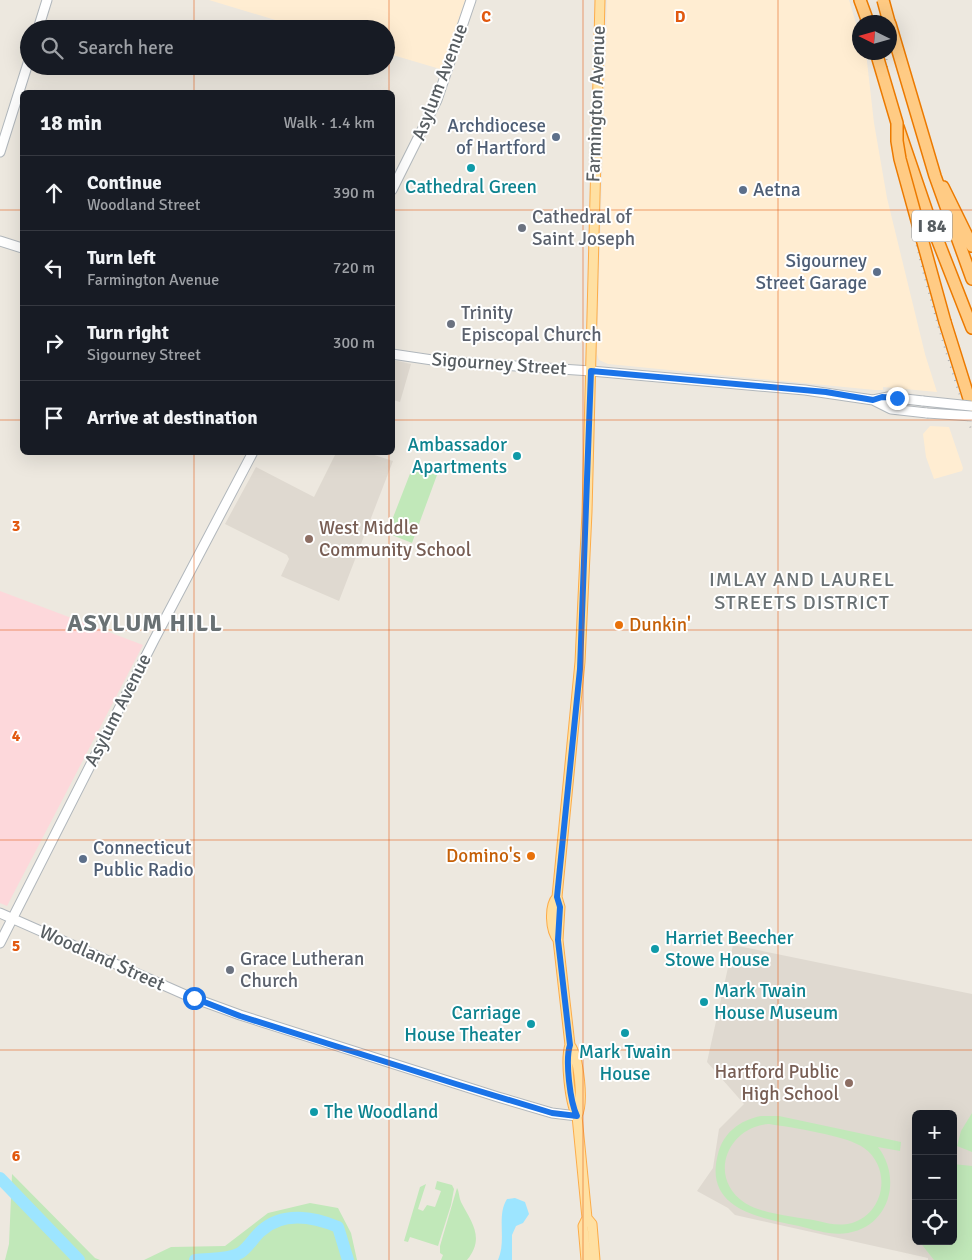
<!DOCTYPE html>
<html lang="en">
<head>
<meta charset="utf-8">
<style>
	:root { --surface:#171b24; --page:#20242c; --text:#f1f3f6; --muted:#9ea1a6; --line:#363941 }
	body { margin:0; font-family:Signika,sans-serif; background:var(--page); color:var(--text) }
	.controls { position:absolute; right:15px; bottom:15px; display:grid; overflow:hidden; border-radius:8px; box-shadow:0 5px 20px #0002 }
	.controls button { width:45px; height:45px; display:grid; place-items:center; padding:0; border:0; border-bottom:1px solid var(--line); background:var(--surface); color:var(--text); font:25px sans-serif }
	.compass { position:absolute; left:852px; top:15px; width:45px; height:45px; border-radius:50%; background:var(--surface); box-shadow:0 5px 20px #0002; rotate:275deg }
	.stop { position:absolute; width:15px; height:15px; margin:-11px; border:4px solid #1a73e8; border-radius:50%; background:#fff }
	.stop.end { background:#1a73e8; border-color:#fff; box-shadow:0 1px 5px #0008 }
	.list { margin:0; padding:0; list-style:none }
	h2 { display:flex; justify-content:space-between; align-items:center; height:65px; margin:0; padding:0 20px; font-size:21px }
	h2 small { font-size:16px; font-weight:400; color:var(--muted) }
	.list li { display:grid; grid-template-columns:32px 1fr auto; gap:15px; align-items:center; box-sizing:border-box; height:75px; padding:0 20px; border-top:1px solid var(--line) }
	.list b { display:block; font-size:19px; white-space:nowrap }
	.list p { margin:0; font-size:16px; white-space:nowrap; color:var(--muted) }
	.list em { font-size:16px; font-style:normal; color:var(--muted) }
	.icon { flex:none; width:28px; height:28px; fill:none; stroke:currentColor; stroke-width:2; stroke-linecap:round; stroke-linejoin:round }
	.map { position:relative; flex:none; width:972px; height:1260px; overflow:hidden }
	.search { position:absolute; background:var(--surface); box-shadow:0 5px 20px #0002; left:20px; top:20px; width:375px; height:55px; display:flex; align-items:center; gap:12px; box-sizing:border-box; padding:0 18px; border-radius:28px; color:var(--muted); font-size:19px }
	.panel { position:absolute; background:var(--surface); box-shadow:0 5px 20px #0002; left:20px; top:90px; width:375px; height:365px; border-radius:8px }
	.map>svg:first-child { display:block }
</style>
</head>
<body>
<div class="map">
<svg width="972" height="1260" viewBox="0 0 972 1260">
	<rect width="100%" height="100%" fill="#ede8df"/>
	<path fill="#ffedd2" d="M 209,0 L 465,0 L 444,65 L 440,69 L 386,53 L 386,29 L 305,29 Z
		M 607,0 L 849,0 L 859,33 L 860,52 L 866,53 L 874,123 L 887,198 L 925,354 L 937,392 L 883,387 L 883,390 L 875,390 L 608,364 L 599,360 L 597,354 Z
		M 930,426 L 949,427 L 963,468 L 962,471 L 934,479 L 926,457 L 923,434 Z"/>
	<path fill="#dfd9d0" fill-rule="evenodd" d="M 393,360 L 411,364 L 400,402 L 393,400 Z
		M 336,453 L 368,453 L 393,461 L 339,601 L 281,576 L 289,559 L 287,555 L 225,524 L 256,467 L 314,497 Z
		M 733,945 L 972,994 L 972,1260 L 928,1260 L 928,1258 L 735,1215 L 728,1208 L 697,1191 L 713,1168 L 719,1129 L 744,1104 L 707,1062 ZM 916,1114 L 953,1114 L 953,1241 L 916,1241 Z"/>
	<path fill="#fdd8db" d="M 0,591 L 143,645 L 7,906 L 0,903 Z"/>
	<path fill="#c1e8b9" fill-rule="evenodd" d="M 413,466 L 437,475 L 412,543 L 387,533 Z
		M 972,1113 L 972,1152 L 957,1146 L 961,1131 Z
		M 761,1116 L 779,1116 L 901,1142 L 900,1151 L 878,1147 C 902,1178 890,1226 848,1233 C 832,1236 815,1230 799,1226 C 761,1218 703,1210 718,1154 C 723,1133 740,1120 761,1116 ZM 769,1124 C 790,1127 849,1136 864,1148 C 892,1168 885,1213 852,1223 C 840,1226 829,1224 818,1221 C 797,1217 762,1214 745,1203 C 707,1178 727,1127 769,1124 Z
		M 953,1164 L 972,1166 L 972,1260 L 934,1260 L 919,1241 L 953,1241 Z
		M 12,1174 L 95,1258 L 100,1260 L 5,1260 L 9,1244 Z
		M 437,1181 L 452,1185 L 454,1189 L 451,1205 L 438,1246 L 410,1237 L 408,1242 L 404,1241 L 420,1187 L 426,1184 L 418,1209 L 423,1211 L 427,1205 L 435,1207 L 441,1191 L 435,1189 Z
		M 457,1188 C 459,1191 459,1197 461,1202 C 472,1223 485,1238 467,1260 L 441,1260 L 443,1255 L 440,1253 L 440,1246 Z
		M 310,1203 L 338,1208 L 351,1233 L 357,1260 L 144,1260 L 171,1247 L 225,1246 L 268,1213 Z"/>
	<path fill="#9de5ff" d="M 515,1198 L 525,1202 L 529,1214 L 523,1223 L 516,1226 L 512,1235 L 512,1260 L 498,1260 C 507,1240 496,1216 507,1199 Z"/>
	<g fill="none" stroke-linecap="round" stroke-linejoin="round">
		<path stroke="#9de5ff" stroke-width="12" d="M 0,1178 L 79,1260
			M 195,1260 C 210,1258 226,1260 240,1253 C 248,1248 254,1237 261,1231 C 283,1211 314,1217 338,1227 L 348,1260"/>
		<g stroke="#b1b7bc" stroke-width="11">
			<path id="secondary" d="M 38,29 L 47,0
				M 0,152 L 29,60
				M 392,190 L 437,100 L 471,0
				M 0,241 L 22,248
				M 392,354 L 439,361 L 591,371 L 805,390 L 873,400 L 888,397 L 923,401
				M 873,400 L 891,409 L 927,413
				M 0,913 L 188,996 L 240,1015 L 498,1097 L 552,1113 L 577,1116
				M 0,943 L 154,640 L 253,452"/>
		</g>
		<g stroke="#fdac48" stroke-width="11">
			<path id="primary" d="M 557,897 C 549,906 550,930 558,940
				M 570,1045 C 579,1057 584,1103 577,1116
				M 587,1218 L 592,1224 L 595,1260
				M 586,1260 L 583,1226 L 587,1218 L 577,1116 C 570,1103 565,1059 570,1045 L 558,940 L 560,907 L 557,897 L 580,662 L 587,512 L 600,0"/>
		</g>
		<g stroke="#ec7a00" stroke-width="14">
			<path id="highway" d="M 860,0 L 868,22
				M 890,24 L 935,176 L 972,279
				M 898,127 L 929,218 L 972,328
				M 943,187 L 972,246
				M 945,322 L 972,408"/>
		</g>
		<use href="#secondary" stroke="#fff" stroke-width="9"/>
		<use href="#primary" stroke="#ffe0a2" stroke-width="9"/>
		<use href="#highway" stroke="#ffcb84" stroke-width="11"/>
		<path stroke="#b0b1b2" stroke-width="2" stroke-dasharray="1 6" stroke-linecap="butt" d="M 883,0 L 884,22
			M 886,52 C 894,182 931,310 972,432"/>
		<g stroke="#b1b7bc" stroke-width="11" stroke-linecap="butt">
			<path id="secondary-bridge" d="M 923,401 L 971,406
				M 927,413 L 972,416"/>
		</g>
		<g stroke="#ec7a00" stroke-width="14" stroke-linecap="butt">
			<path id="highway-bridge" d="M 883,0 L 889,22
				M 876,52 L 897,123 L 897,141 L 900,159 L 945,322"/>
		</g>
		<use href="#secondary-bridge" stroke="#fff" stroke-width="9"/>
		<use href="#highway-bridge" stroke="#ffcb84" stroke-width="11"/>
	</g>
	<g fill="none" stroke-linecap="round" stroke-linejoin="round">
		<path stroke="#1a73e8" stroke-width="6" d="M 194,998 L 240,1016 L 456,1084 L 552,1113 L 577,1116 C 570,1102 565,1060 570,1045 L 558,940 L 560,907 L 557,897 L 580,669 L 591,371 L 826,392 L 873,400 L 882,397 L 897,398"/>
	</g>
	<path fill="none" stroke="#e15910" stroke-width="1" stroke-opacity="0.55" d="M 194,0 L 194,29M 389,0 L 389,92M 583,0 L 583,1260M 778,0 L 778,1260M 194,66 L 194,92M 0,210 L 22,210M 392,210 L 972,210M 0,420 L 22,420M 392,420 L 972,420M 194,452 L 194,1260M 389,452 L 389,1260M 0,630 L 972,630M 0,840 L 972,840M 0,1050 L 972,1050"/>
	<g fill="#5c6f8a" stroke="#fff" stroke-width="2">
		<circle cx="556" cy="137" r="5"/>
		<circle cx="743" cy="190" r="5"/>
		<circle cx="877" cy="272" r="5"/>
		<circle cx="83" cy="859" r="5"/>
	</g>
	<g fill="#0f9aa8" stroke="#fff" stroke-width="2">
		<circle cx="471" cy="168" r="5"/>
		<circle cx="517" cy="456" r="5"/>
		<circle cx="655" cy="949" r="5"/>
		<circle cx="704" cy="1002" r="5"/>
		<circle cx="531" cy="1024" r="5"/>
		<circle cx="625" cy="1033" r="5"/>
		<circle cx="314" cy="1112" r="5"/>
	</g>
	<g fill="#6b7280" stroke="#fff" stroke-width="2">
		<circle cx="522" cy="228" r="5"/>
		<circle cx="451" cy="324" r="5"/>
		<circle cx="230" cy="970" r="5"/>
	</g>
	<g fill="#8d6e63" stroke="#fff" stroke-width="2">
		<circle cx="309" cy="539" r="5"/>
		<circle cx="849" cy="1083" r="5"/>
	</g>
	<g fill="#e8710a" stroke="#fff" stroke-width="2">
		<circle cx="619" cy="625" r="5"/>
		<circle cx="531" cy="856" r="5"/>
	</g>
	<g text-anchor="middle" dominant-baseline="central" stroke-width="4" stroke-linejoin="round" paint-order="stroke">
		<rect fill="#fff" stroke="#8a8e91" stroke-width="1" x="912" y="210.5" width="40" height="31" rx="4"/>
		<g font-size="18" font-weight="bold" fill="#585e62">
			<text x="932" y="226">I 84</text>
		</g>
		<g font-size="19" fill="#585e62" stroke="#fff">
			<text transform="translate(440 82) rotate(-69)">Asylum Avenue</text>
			<text transform="translate(596 104) rotate(-88)">Farmington Avenue</text>
			<text transform="translate(499 364) rotate(4)">Sigourney Street</text>
			<text transform="translate(118 710) rotate(-63)">Asylum Avenue</text>
			<text transform="translate(102 958) rotate(24)">Woodland Street</text>
		</g>
		<g font-size="19" fill="#4e5e75" stroke="#fff" text-anchor="end">
			<text x="546" y="126">Archdiocese<tspan x="546" dy="22">of Hartford</tspan></text>
			<text x="753" y="190" text-anchor="start">Aetna</text>
			<text x="867" y="261">Sigourney<tspan x="867" dy="22">Street Garage</tspan></text>
			<text x="93" y="848" text-anchor="start">Connecticut<tspan x="93" dy="22">Public Radio</tspan></text>
		</g>
		<g font-size="19" fill="#0d838f" stroke="#fff" text-anchor="start">
			<text x="471" y="187" text-anchor="middle">Cathedral Green</text>
			<text x="507" y="445" text-anchor="end">Ambassador<tspan x="507" dy="22">Apartments</tspan></text>
			<text x="665" y="938">Harriet Beecher<tspan x="665" dy="22">Stowe House</tspan></text>
			<text x="714" y="991">Mark Twain<tspan x="714" dy="22">House Museum</tspan></text>
			<text x="521" y="1013" text-anchor="end">Carriage<tspan x="521" dy="22">House Theater</tspan></text>
			<text x="625" y="1052" text-anchor="middle">Mark Twain<tspan x="625" dy="22">House</tspan></text>
			<text x="324" y="1112">The Woodland</text>
		</g>
		<g font-size="19" fill="#5b616d" stroke="#fff" text-anchor="start">
			<text x="532" y="217">Cathedral of<tspan x="532" dy="22">Saint Joseph</tspan></text>
			<text x="461" y="313">Trinity<tspan x="461" dy="22">Episcopal Church</tspan></text>
			<text x="240" y="959">Grace Lutheran<tspan x="240" dy="22">Church</tspan></text>
		</g>
		<g font-size="19" fill="#785e54" stroke="#fff" text-anchor="start">
			<text x="319" y="528">West Middle<tspan x="319" dy="22">Community School</tspan></text>
			<text x="839" y="1072" text-anchor="end">Hartford Public<tspan x="839" dy="22">High School</tspan></text>
		</g>
		<g font-size="19" fill="#c56008" stroke="#fff" text-anchor="start">
			<text x="629" y="625">Dunkin'</text>
			<text x="521" y="856" text-anchor="end">Domino's</text>
		</g>
		<g font-size="20" letter-spacing="1" fill="#697174" stroke="#fff">
			<text x="802" y="579">IMLAY AND LAUREL<tspan x="802" dy="23">STREETS DISTRICT</tspan></text>
		</g>
		<g font-size="24" font-weight="bold" letter-spacing="1" fill="#697174" stroke="#fff">
			<text x="145" y="623">ASYLUM HILL</text>
		</g>
	</g>
	<g font-size="16" text-anchor="middle" font-weight="bold" fill="#e15910" stroke="#fff" stroke-width="4" stroke-linejoin="round" paint-order="stroke">
		<text x="486" y="22">C</text>
		<text x="680" y="22">D</text>
		<text x="16" y="531">3</text>
		<text x="16" y="741">4</text>
		<text x="16" y="951">5</text>
		<text x="16" y="1161">6</text>
	</g>
</svg>
<div class="controls">
<button>+</button>
<button>−</button>
<button><svg class="icon" aria-label="locate" viewBox="0 0 24 24"><circle cx="12" cy="12" r="6"/><path d="M12 2v4M12 18v4M2 12h4M18 12h4"/></svg></button>
</div>
<svg class="compass" viewBox="-18 -18 36 36"><path d="M0-13l5 13h-10z" fill="#e53935"/><path d="M0 13l5-13h-10z" fill="#9ea1a6"/></svg>
<div class="stop" style="left:194px;top:998px"></div>
<div class="stop end" style="left:897px;top:398px"></div>
<div class="search"><svg class="icon" aria-label="search" viewBox="0 0 24 24"><circle cx="10" cy="10" r="6"/><path d="M15 15l6 6"/></svg>Search here</div>
<section class="panel">
<h2>18 min<small>Walk · 1.4 km</small></h2>
<ul class="list">
<li><svg class="icon" aria-label="ahead" viewBox="0 0 24 24"><path d="M12 20V5M6 11l6-6 6 6"/></svg><div><b>Continue</b><p>Woodland Street</p></div><em>390 m</em></li>
<li><svg class="icon" aria-label="left" viewBox="0 0 24 24"><path d="M17 20v-9H6M10 6l-5 5 5 5"/></svg><div><b>Turn left</b><p>Farmington Avenue</p></div><em>720 m</em></li>
<li><svg class="icon" aria-label="right" viewBox="0 0 24 24"><path d="M7 20v-9h11M14 6l5 5-5 5"/></svg><div><b>Turn right</b><p>Sigourney Street</p></div><em>300 m</em></li>
<li><svg class="icon" aria-label="arrive" viewBox="0 0 24 24"><path d="M6 21V4h12l-3 4 3 4H6"/></svg><div><b>Arrive at destination</b></div></li>
</ul>
</section>
</div>
</body>
</html>
